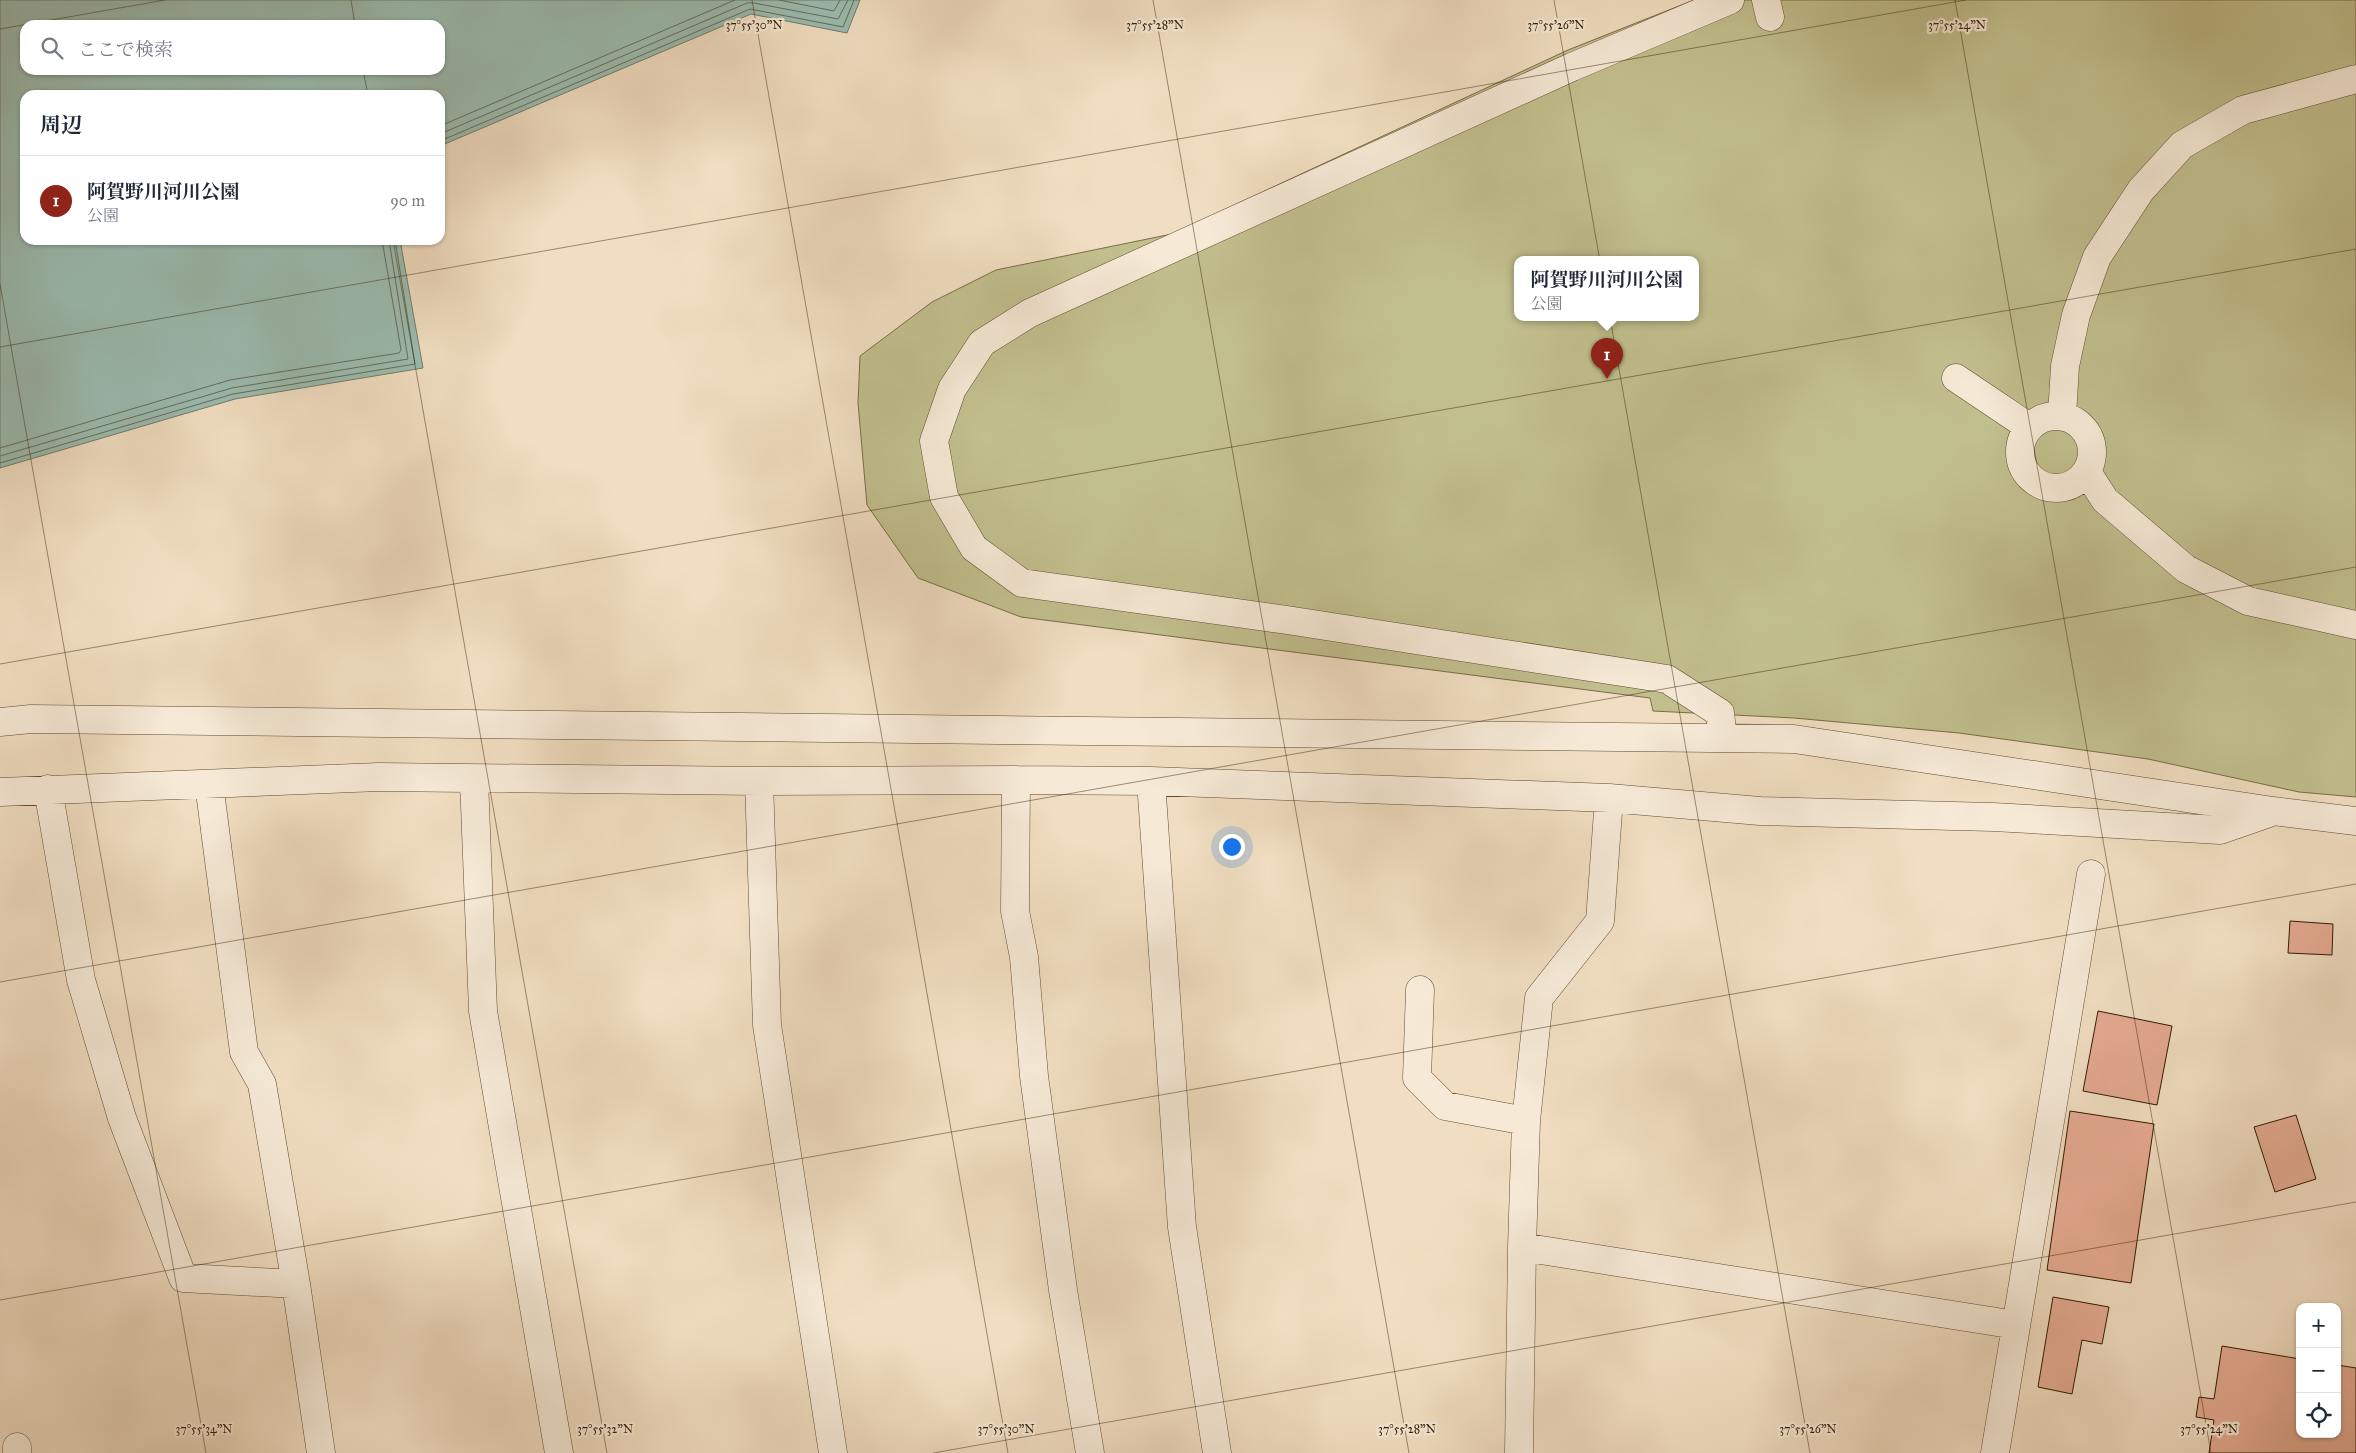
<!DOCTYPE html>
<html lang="ja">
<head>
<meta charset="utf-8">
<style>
	:root { --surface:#fff; --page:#f6f6f7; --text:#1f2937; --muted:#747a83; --line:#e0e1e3; --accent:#8f2418 }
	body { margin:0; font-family:"IM FELL Great Primer","Noto Serif JP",serif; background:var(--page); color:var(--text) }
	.controls { position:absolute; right:15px; bottom:15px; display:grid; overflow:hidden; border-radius:10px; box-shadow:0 1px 4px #0004 }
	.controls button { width:45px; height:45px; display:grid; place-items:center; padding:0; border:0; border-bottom:1px solid var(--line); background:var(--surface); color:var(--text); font:25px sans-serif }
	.you { position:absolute; left:1231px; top:846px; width:18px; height:18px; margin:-12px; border:4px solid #fff; border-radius:50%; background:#1a73e8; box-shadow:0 0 0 8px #1a73e833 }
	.badge { display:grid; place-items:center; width:32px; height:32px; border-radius:50%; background:var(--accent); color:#fff; font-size:16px; font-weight:700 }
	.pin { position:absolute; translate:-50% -41px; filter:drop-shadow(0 1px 2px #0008) }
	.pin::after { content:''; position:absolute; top:26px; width:18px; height:15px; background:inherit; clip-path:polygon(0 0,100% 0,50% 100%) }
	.popup { position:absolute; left:1514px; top:256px; width:185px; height:65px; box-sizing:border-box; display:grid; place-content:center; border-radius:10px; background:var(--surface); filter:drop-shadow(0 1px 4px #0005); font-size:16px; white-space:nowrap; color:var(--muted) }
	.popup b { font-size:19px; color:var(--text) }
	.popup::after { content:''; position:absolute; left:50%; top:100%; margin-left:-10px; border:10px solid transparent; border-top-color:var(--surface) }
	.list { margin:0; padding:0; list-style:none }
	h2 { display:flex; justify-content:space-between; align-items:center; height:65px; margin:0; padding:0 20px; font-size:21px }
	h2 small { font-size:16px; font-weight:400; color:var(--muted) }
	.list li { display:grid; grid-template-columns:32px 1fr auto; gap:15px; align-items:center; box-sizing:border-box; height:90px; padding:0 20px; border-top:1px solid var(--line) }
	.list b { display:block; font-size:19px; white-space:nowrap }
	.list p { margin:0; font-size:16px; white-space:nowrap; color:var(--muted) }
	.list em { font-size:16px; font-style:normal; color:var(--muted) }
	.icon { flex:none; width:28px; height:28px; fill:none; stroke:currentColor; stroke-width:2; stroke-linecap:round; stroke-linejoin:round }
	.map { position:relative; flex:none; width:2356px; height:1453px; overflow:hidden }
	.search { position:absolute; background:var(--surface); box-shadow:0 1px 4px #0004; left:20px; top:20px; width:425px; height:55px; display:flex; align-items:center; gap:12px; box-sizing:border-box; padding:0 18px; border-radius:15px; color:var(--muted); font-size:19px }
	.panel { position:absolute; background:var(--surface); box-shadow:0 1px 4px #0004; left:20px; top:90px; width:425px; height:155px; border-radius:15px }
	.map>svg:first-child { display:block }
</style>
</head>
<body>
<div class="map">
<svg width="2356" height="1453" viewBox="0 0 2356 1453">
	<rect width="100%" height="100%" fill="#f1dec2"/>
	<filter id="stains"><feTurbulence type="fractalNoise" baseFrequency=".004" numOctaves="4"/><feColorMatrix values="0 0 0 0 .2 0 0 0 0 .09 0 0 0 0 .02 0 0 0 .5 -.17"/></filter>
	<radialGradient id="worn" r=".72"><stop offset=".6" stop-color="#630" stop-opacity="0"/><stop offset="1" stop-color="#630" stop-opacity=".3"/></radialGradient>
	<path fill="#c2bf8e" stroke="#7a6d47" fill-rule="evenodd" d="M 1694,0 L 2356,0 L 2356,797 L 2299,792 L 2148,759 L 1959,733 L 1794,718 L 1653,711 L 1650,698 L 1021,617 L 918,578 L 867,505 L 858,403 L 860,356 L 932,302 L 996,270 L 1172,234 L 1568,50 ZM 1518,260 L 1696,260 L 1696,318 L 1518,318 Z"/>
	<path fill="#9bbcb1" stroke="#717c6a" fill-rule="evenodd" d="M 0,0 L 860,0 L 847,33 L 751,14 L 440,146 L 440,95 L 25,95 L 25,240 L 400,240 L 423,368 L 235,399 L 0,468 ZM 25,25 L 440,25 L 440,70 L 25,70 Z"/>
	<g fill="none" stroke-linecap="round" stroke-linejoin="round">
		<path stroke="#666c58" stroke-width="1" d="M 779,0 L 834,11 L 840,0
			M 440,126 L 735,0
			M 440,134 L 747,3 L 754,3 L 838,19 L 848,0
			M 440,141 L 750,9 L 843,27 L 854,0
			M 0,448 L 230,380 L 399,353 L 401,350 L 382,240
			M 0,456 L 232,388 L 408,359 L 389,240
			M 0,463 L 233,394 L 415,364 L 395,240"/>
	</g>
	<path fill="#e6ab93" stroke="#311b00" d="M 2290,921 L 2333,924 L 2332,955 L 2288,953 Z
		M 2098,1011 L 2172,1026 L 2157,1105 L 2083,1091 Z
		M 2070,1111 L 2154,1124 L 2131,1283 L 2047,1270 Z
		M 2296,1115 L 2316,1179 L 2275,1192 L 2254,1127 Z
		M 2053,1297 L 2109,1307 L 2102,1344 L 2082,1340 L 2072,1394 L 2038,1387 Z
		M 2222,1346 L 2300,1359 L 2300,1434 L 2337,1434 L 2337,1365 L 2356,1368 L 2356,1453 L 2209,1453 L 2214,1420 L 2196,1417 L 2199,1397 L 2214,1399 Z"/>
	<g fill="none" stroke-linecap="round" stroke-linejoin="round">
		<g stroke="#614c30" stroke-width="29">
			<path id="minor" d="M 1766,0 L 1770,17
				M 1956,378 L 2029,427
				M2020 452a36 36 0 1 1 72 0a36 36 0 1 1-72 0Z
				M 2062,416 L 2065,366 L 2076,315 L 2097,257 L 2141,190 L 2182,145 L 2243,110 L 2356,79
				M 2087,472 L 2105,500 L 2186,569 L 2248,601 L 2356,625
				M 0,722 L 31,719 L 1794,739 L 2273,811 L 2356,821
				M 1723,738 L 1720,713 L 1667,679 L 1287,620 L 1022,583 L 974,548 L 944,497 L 934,441 L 952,389 L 982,343 L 1030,313 L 1572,67 L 1730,0
				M 474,779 L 483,1011 L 559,1453
				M 1016,780 L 1015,911 L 1024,957 L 1034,1076 L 1063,1290 L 1090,1453
				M 759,781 L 767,1025 L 833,1453
				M 1151,781 L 1182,1227 L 1217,1453
				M 209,784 L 244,1052 L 262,1084 L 296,1284 L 321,1453
				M 48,789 L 81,980 L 122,1118 L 183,1278 L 296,1284
				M 0,792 L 379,777 L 759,781 L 1016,780 L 1151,781 L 1609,798 L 1760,811 L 1993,817 L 2220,830 L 2269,813
				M 1420,990 L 1417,1078 L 1445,1106 L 1526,1121 L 1522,1247
				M 1526,1121 L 1539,998 L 1600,921 L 1609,798
				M 17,1453 L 17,1447
				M 1519,1453 L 1522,1247 L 2016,1325
				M 1995,1453 L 2091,874"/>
		</g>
		<use href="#minor" stroke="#f6ead7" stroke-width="28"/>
	</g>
	<path fill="none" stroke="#311b00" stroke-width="1" stroke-opacity="0.45" d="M 351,0 L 355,25M 752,0 L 1008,1453M 1153,0 L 1409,1453M 1554,0 L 1810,1453M 1955,0 L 2211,1453M 0,29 L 165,0M 363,70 L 368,95M 393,240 L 607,1453M 0,284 L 206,1453M 0,347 L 1966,0M 0,664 L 2356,249M 0,982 L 2356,567M 0,1300 L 2356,884M 933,1453 L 2356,1202"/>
	<g font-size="12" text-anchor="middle" fill="#311b00" stroke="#f6ead7" stroke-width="4.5" stroke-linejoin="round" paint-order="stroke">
		<text x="754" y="29">37°55'30"N</text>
		<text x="1155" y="29">37°55'28"N</text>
		<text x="1556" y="29">37°55'26"N</text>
		<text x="1957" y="29">37°55'24"N</text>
		<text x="204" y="1433">37°55'34"N</text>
		<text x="605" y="1433">37°55'32"N</text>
		<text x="1006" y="1433">37°55'30"N</text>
		<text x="1407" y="1433">37°55'28"N</text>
		<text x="1808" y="1433">37°55'26"N</text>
		<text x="2209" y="1433">37°55'24"N</text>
	</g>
	<rect width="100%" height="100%" filter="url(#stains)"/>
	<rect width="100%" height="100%" fill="url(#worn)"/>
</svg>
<div class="controls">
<button>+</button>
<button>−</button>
<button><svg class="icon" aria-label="locate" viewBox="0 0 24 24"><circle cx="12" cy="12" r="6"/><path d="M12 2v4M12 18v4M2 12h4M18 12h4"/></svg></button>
</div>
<div class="you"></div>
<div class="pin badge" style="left:1607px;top:379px">1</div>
<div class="popup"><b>阿賀野川河川公園</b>公園</div>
<div class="search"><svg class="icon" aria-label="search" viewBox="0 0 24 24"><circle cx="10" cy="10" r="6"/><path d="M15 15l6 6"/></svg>ここで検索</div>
<section class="panel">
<h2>周辺<small></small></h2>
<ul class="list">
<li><span class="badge">1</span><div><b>阿賀野川河川公園</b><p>公園</p></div><em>90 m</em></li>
</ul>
</section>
</div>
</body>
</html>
